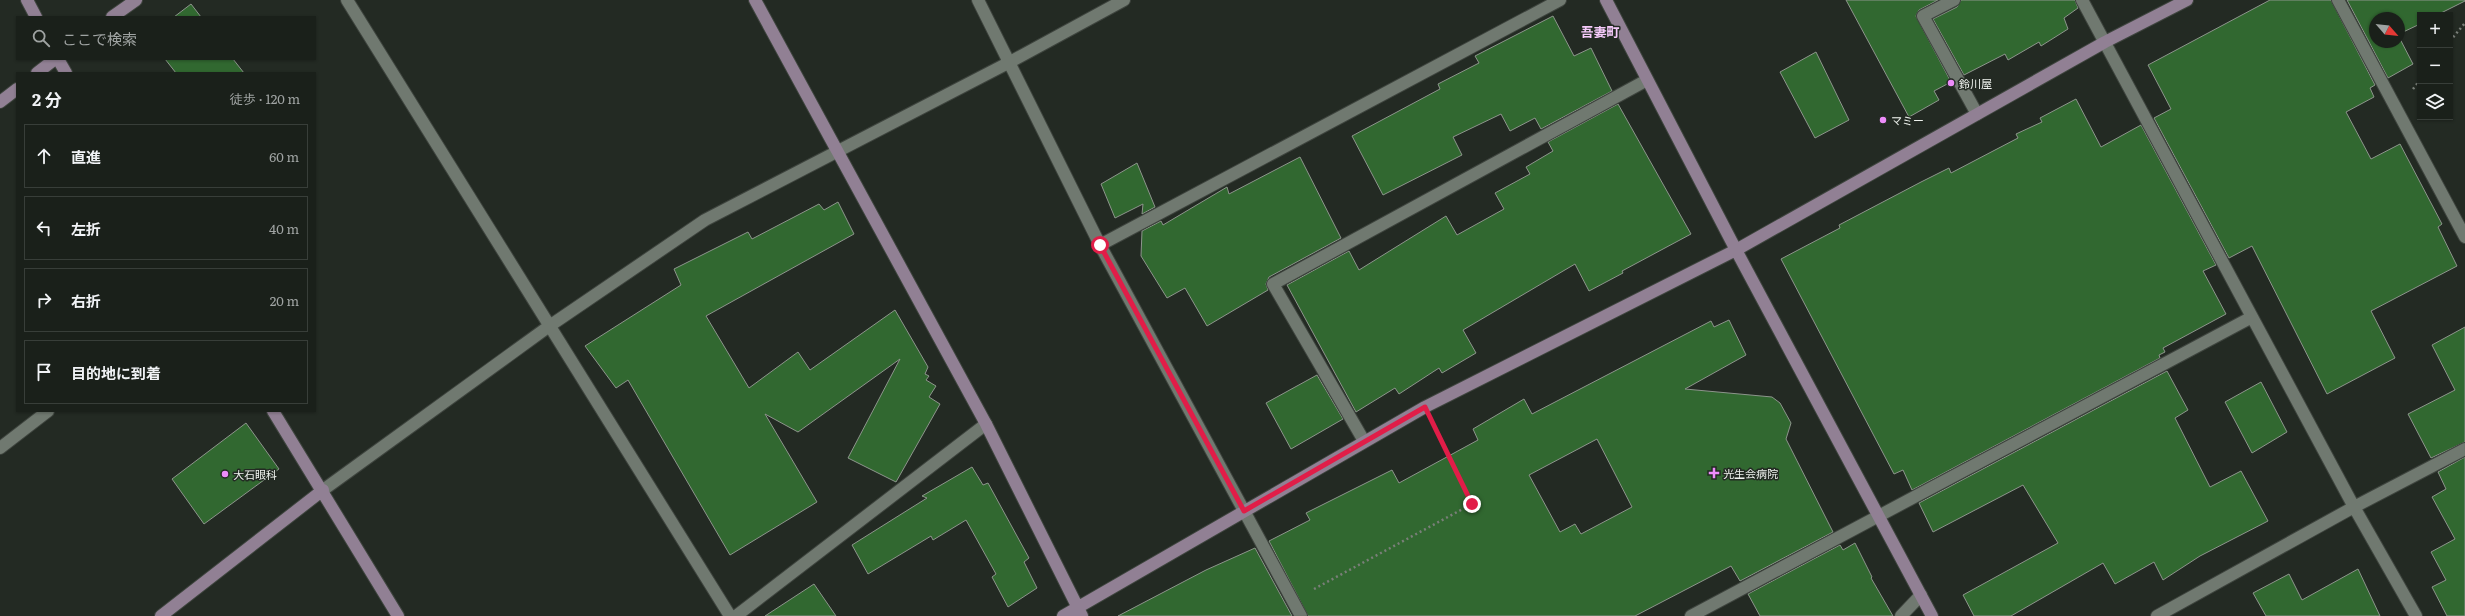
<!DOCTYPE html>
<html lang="ja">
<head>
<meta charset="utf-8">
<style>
	:root { --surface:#1a201a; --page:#272d27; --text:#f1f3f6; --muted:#9fa3a2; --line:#383e39 }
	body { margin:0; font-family:Literata,"Noto Sans JP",serif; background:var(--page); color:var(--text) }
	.controls { position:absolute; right:12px; top:12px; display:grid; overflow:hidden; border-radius:0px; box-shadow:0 1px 3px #0004 }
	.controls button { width:36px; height:36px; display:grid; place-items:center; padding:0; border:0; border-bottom:1px solid var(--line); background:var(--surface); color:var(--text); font:20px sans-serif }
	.compass { position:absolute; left:2369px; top:12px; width:36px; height:36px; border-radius:50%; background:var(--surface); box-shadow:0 1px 3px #0004; rotate:118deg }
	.stop { position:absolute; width:12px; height:12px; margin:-9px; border:3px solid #e11d48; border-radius:50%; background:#fff }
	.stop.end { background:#e11d48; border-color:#fff; box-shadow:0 1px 4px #0008 }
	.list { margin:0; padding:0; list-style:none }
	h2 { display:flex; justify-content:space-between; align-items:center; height:52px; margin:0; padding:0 16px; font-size:17px }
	h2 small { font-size:13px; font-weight:400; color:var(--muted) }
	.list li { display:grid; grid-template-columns:26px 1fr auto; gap:12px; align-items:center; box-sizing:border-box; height:64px; margin:0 8px 8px; padding:0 8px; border:1px solid var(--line); border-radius:0px }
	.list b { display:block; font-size:15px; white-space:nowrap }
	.list em { font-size:13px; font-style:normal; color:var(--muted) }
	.icon { flex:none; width:22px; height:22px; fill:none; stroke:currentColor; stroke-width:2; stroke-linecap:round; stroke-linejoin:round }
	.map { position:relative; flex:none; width:2465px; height:616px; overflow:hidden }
	.search { position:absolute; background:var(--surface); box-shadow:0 1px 3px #0004; left:16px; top:16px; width:300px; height:44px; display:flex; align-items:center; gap:10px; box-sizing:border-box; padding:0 14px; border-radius:0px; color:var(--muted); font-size:15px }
	.panel { position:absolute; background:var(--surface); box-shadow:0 1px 3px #0004; left:16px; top:72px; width:300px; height:340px; border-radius:0px }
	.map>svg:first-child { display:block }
</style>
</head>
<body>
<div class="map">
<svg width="2465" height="616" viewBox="0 0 2465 616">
	<rect width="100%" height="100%" fill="#232a23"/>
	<path fill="#316830" stroke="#8d958c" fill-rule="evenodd" d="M 1846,0 L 1938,0 L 1919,10 L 1916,16 L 1951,82 L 1934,91 L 1939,100 L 1909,117 Z
		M 1961,0 L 2075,0 L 2078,8 L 2064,18 L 2068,29 L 2041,46 L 2039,42 L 2008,60 L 2005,54 L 1964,75 L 1933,19 L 1957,7 Z
		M 2270,0 L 2331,0 L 2375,85 L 2370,88 L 2374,97 L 2346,112 L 2371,159 L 2400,144 L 2442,224 L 2438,227 L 2457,266 L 2371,311 L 2395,358 L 2327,394 L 2252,246 L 2229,258 L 2154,118 L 2171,109 L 2148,65 Z
		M 2347,0 L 2465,0 L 2465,1 L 2437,15 L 2420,15 L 2420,24 L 2399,34 L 2399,18 L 2375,18 L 2375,42 L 2399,42 L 2399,37 L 2413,64 L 2388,78 Z
		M 191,4 L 201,17 L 174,17 Z
		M 1553,16 L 1574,56 L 1591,48 L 1612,91 L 1541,129 L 1535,118 L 1510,131 L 1501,114 L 1453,137 L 1462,155 L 1383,195 L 1352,136 L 1440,89 L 1438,84 L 1479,63 L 1475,56 Z
		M 1816,52 L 1849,120 L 1815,138 L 1780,72 Z
		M 165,59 L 233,59 L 244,73 L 176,73 Z
		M 2076,99 L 2101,147 L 2141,125 L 2216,265 L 2203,271 L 2226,314 L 2163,348 L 2165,352 L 2159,355 L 2160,358 L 1912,490 L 1903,470 L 1894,474 L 1781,259 L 1840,228 L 1839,225 L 1921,182 L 1949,168 L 1951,173 L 2018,138 L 2016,134 L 2042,122 L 2040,118 Z
		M 1618,104 L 1691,234 L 1622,271 L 1623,273 L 1589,291 L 1575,264 L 1463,330 L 1476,353 L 1442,373 L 1439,368 L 1399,394 L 1395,388 L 1356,412 L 1287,285 L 1349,251 L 1359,270 L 1446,216 L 1457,235 L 1504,209 L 1495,193 L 1530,174 L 1526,167 L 1553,151 L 1548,142 Z
		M 1300,157 L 1341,238 L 1269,277 L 1266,284 L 1268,290 L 1207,326 L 1185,288 L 1167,298 L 1141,256 L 1142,231 L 1161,221 L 1163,225 L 1227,187 L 1229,194 Z
		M 1137,163 L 1155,207 L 1142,214 L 1143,204 L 1115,218 L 1101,184 Z
		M 838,202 L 854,234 L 706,316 L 749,388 L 798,352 L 810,370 L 895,310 L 928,367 L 925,374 L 929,376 L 926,380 L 936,386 L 929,397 L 940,404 L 896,482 L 848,458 L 900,359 L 798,432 L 765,414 L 817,502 L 730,555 L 628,380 L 616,388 L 585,346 L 681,285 L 674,269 L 748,232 L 752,239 L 819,204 L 824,210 Z
		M 1729,320 L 1746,355 L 1685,389 L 1772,397 L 1780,403 L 1791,423 L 1786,439 L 1833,532 L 1740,581 L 1731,566 L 1635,616 L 1308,616 L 1269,541 L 1310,520 L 1306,513 L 1392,470 L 1399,483 L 1478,440 L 1473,429 L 1524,399 L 1532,414 L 1711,321 L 1714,327 ZM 1597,439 L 1632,507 L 1581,534 L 1575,524 L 1560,532 L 1529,475 Z
		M 2465,327 L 2465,442 L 2431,458 L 2408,414 L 2455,390 L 2432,345 Z
		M 2167,371 L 2188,410 L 2175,418 L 2210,487 L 2241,471 L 2268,521 L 2200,556 L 2163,580 L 2154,562 L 2115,584 L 2103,563 L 2011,616 L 1974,616 L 1963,595 L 2058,543 L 2023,485 L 1933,532 L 1919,503 Z
		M 1317,375 L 1343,419 L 1291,449 L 1266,403 Z
		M 2261,382 L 2287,432 L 2252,453 L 2225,402 Z
		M 246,423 L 279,469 L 204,524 L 172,479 Z
		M 2465,457 L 2465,616 L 2447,616 L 2432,587 L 2446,580 L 2431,552 L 2455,539 L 2432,497 L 2446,489 L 2438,472 Z
		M 972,467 L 983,485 L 988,483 L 1029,558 L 1024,562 L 1037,588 L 1008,607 L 992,577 L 996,574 L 966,520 L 933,540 L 931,536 L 868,574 L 852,545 L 927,498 L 922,496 Z
		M 1855,543 L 1872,577 L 1871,578 L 1893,616 L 1760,616 L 1748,594 L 1840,545 L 1843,550 Z
		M 1255,548 L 1292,616 L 1118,616 L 1206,570 Z
		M 2358,569 L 2380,616 L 2266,616 L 2253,593 L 2289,574 L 2302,600 Z
		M 814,584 L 836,616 L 765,616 Z"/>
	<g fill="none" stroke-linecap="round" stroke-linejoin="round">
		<g stroke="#3e443e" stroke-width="14">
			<path id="street" d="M 347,0 L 730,616
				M 978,0 L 1100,245 L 1301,616
				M 1954,0 L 1923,16 L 1977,114
				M 2082,0 L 2354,507 L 2416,616
				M 2338,0 L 2465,237
				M 1100,245 L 1560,0
				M 1364,441 L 1273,284 L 1647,80
				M 0,448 L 48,411
				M 323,490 L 548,327 L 705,220 L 1010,62 L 1124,0
				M 736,616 L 986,424
				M 1691,616 L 2252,317
				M 1901,616 L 1921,595
				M 2157,616 L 2354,507 L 2465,449"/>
		</g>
		<g stroke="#3e443e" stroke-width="14">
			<path id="secondary" d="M 27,0 L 36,17
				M 755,0 L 986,424 L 1082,616
				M 1606,0 L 1736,250 L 1932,616
				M 112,17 L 136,0
				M 58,59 L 66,73
				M 37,73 L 55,59
				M 0,102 L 17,89
				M 273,411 L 398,616
				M 161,616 L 323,490
				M 1063,616 L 1425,407 L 1736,250 L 2105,42 L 2187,0"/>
		</g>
		<path stroke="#7a7f79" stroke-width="2.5" stroke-dasharray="2 3" stroke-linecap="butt" d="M 2450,41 L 2465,23
			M 2413,89 L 2420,80
			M 1314,589 L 1472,504 L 1436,429"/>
		<use href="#street" stroke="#707970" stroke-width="12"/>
		<use href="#secondary" stroke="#918094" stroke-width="12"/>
	</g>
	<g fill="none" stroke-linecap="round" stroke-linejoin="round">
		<path stroke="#e11d48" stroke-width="5" d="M 1100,245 L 1244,511 L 1425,407 L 1472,504"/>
	</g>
	<g fill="#ed8cfa" stroke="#232a23" stroke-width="1.5">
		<circle cx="1951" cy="83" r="4"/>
		<circle cx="1883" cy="120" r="4"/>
		<path d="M1712 467h4v4h4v4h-4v4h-4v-4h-4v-4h4z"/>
		<circle cx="225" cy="474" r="4"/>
	</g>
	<g text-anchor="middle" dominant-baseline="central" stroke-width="3" stroke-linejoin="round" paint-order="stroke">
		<g font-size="11" fill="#eff3ee" stroke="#232a23" text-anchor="start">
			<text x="1959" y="83">鈴川屋</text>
			<text x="1891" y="120">マミー</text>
			<text x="1723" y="473">光生会病院</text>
			<text x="233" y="474">大石眼科</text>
		</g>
		<g font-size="13" font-weight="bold" fill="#f5cafa" stroke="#232a23">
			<text x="1600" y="31">吾妻町</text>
		</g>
	</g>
</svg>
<div class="controls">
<button>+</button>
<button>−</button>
<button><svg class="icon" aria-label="layers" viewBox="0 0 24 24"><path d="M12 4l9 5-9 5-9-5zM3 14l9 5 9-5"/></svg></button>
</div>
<svg class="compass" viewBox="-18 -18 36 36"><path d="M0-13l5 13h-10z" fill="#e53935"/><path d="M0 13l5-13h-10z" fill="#9fa3a2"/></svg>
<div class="stop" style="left:1100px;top:245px"></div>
<div class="stop end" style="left:1472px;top:504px"></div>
<div class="search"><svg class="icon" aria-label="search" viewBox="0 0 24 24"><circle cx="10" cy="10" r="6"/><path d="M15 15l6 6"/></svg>ここで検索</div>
<section class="panel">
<h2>2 分<small>徒歩 · 120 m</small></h2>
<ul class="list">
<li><svg class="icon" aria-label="ahead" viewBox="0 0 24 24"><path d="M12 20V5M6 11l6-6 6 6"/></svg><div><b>直進</b></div><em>60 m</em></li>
<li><svg class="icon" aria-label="left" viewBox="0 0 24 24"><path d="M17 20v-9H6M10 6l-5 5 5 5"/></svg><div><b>左折</b></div><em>40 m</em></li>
<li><svg class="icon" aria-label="right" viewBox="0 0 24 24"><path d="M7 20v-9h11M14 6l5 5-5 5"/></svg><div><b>右折</b></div><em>20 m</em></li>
<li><svg class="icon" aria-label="arrive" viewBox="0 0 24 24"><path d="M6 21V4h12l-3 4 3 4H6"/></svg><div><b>目的地に到着</b></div></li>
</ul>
</section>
</div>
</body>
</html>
